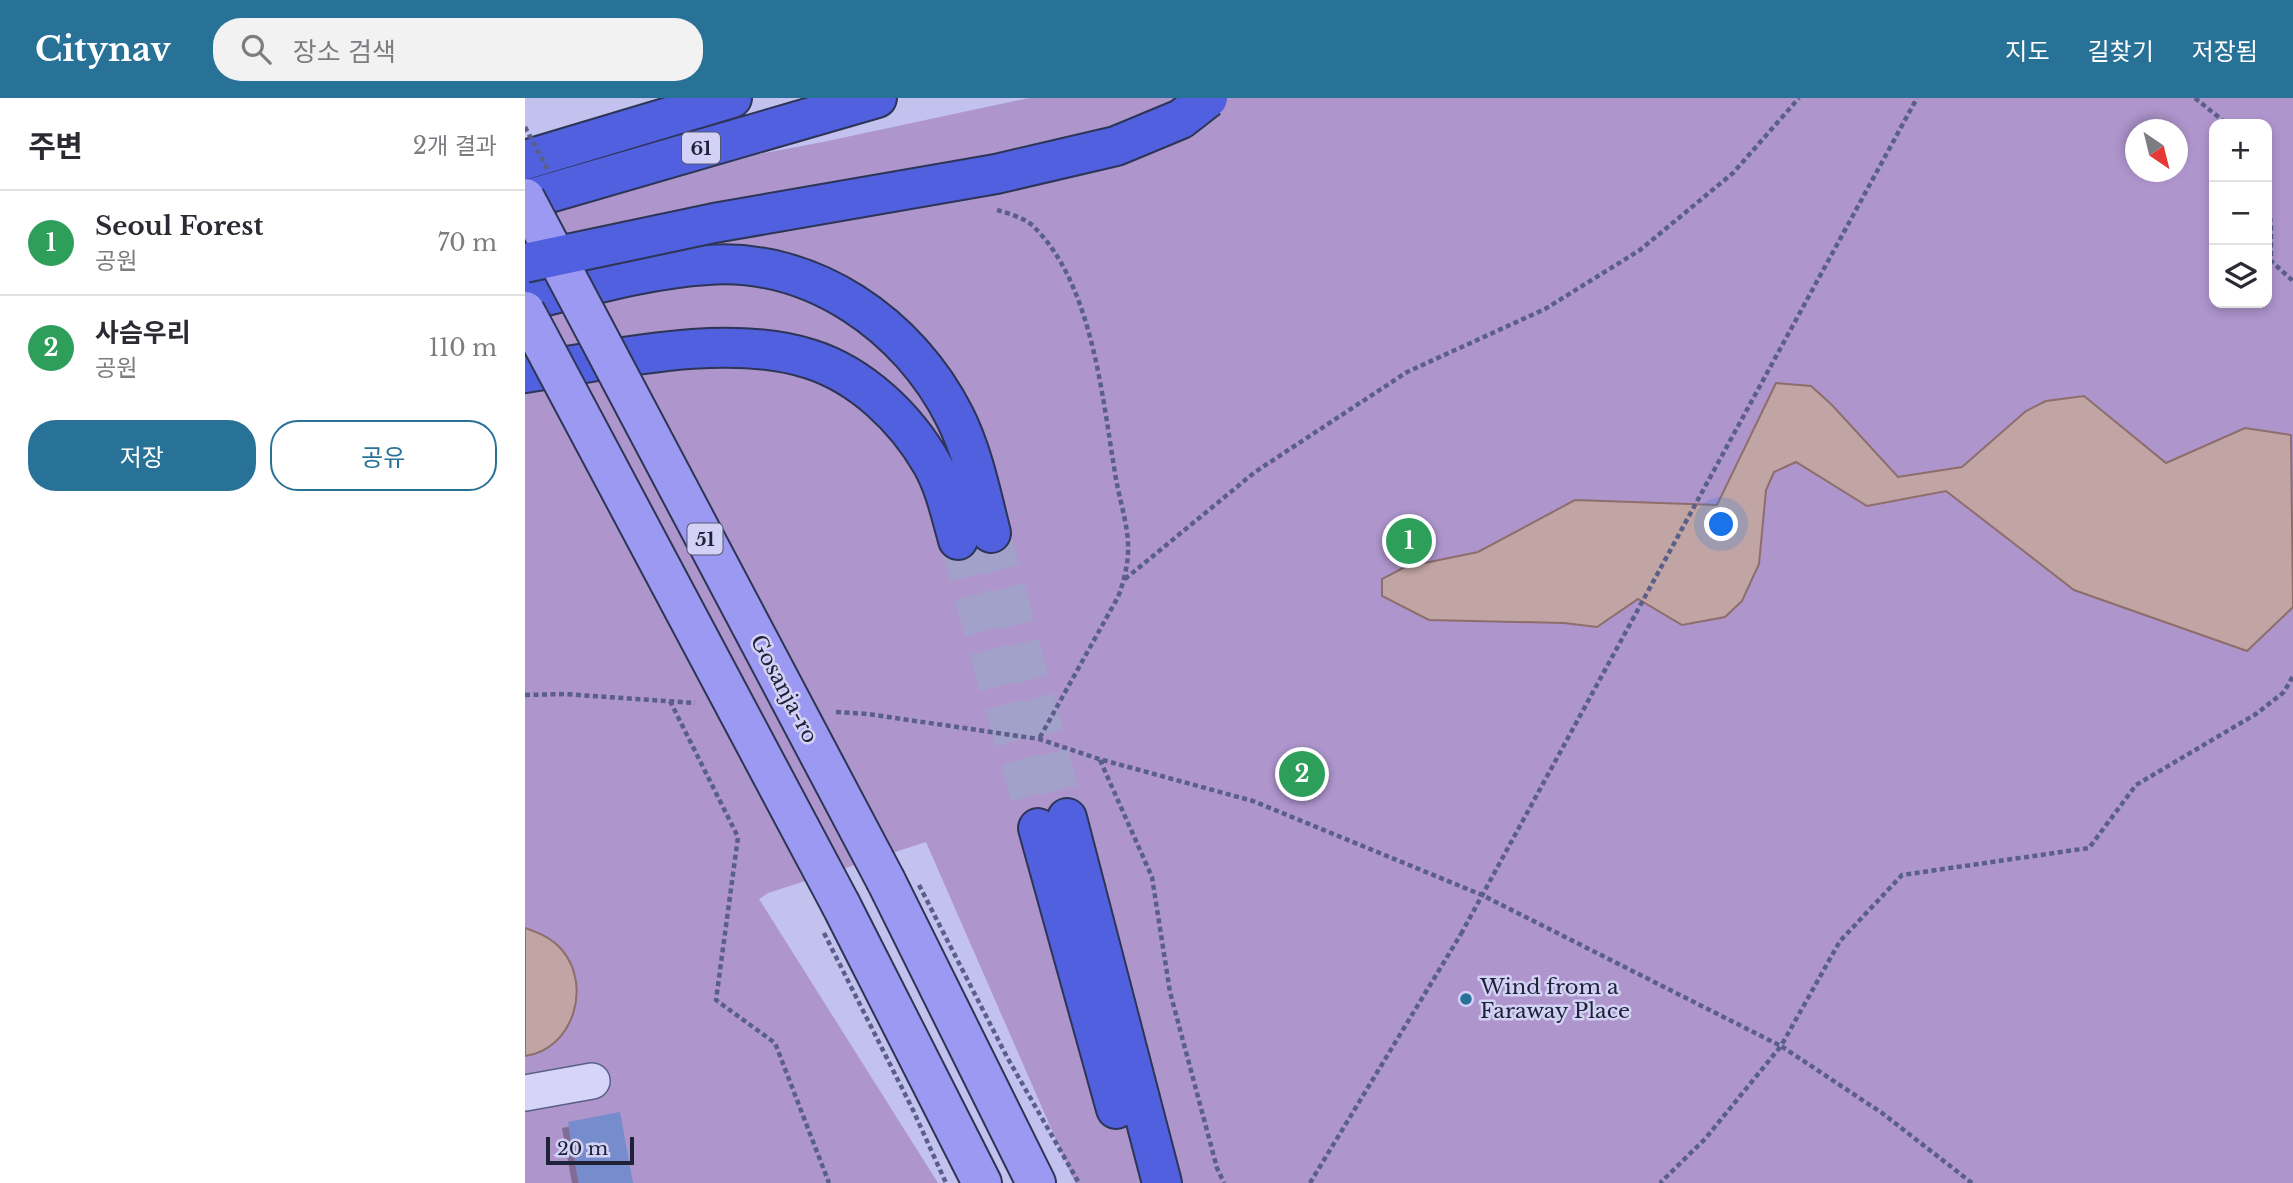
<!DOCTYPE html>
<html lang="ko">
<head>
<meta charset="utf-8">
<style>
	:root { --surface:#fff; --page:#f2f2f3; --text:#2b2b33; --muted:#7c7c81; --line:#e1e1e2; --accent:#297297 }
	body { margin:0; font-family:"Libre Baskerville","Noto Sans KR",serif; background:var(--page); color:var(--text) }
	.controls { position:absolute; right:21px; top:21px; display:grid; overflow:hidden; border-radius:14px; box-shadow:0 4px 10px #0003 }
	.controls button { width:63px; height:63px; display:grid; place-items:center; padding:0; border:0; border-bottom:2px solid var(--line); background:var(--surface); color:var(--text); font:35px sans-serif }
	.compass { position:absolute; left:1600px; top:21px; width:63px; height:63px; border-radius:50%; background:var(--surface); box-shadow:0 4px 10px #0003; rotate:145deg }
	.scale { position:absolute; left:21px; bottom:18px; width:88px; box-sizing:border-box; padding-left:7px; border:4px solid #1d2237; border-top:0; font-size:19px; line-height:24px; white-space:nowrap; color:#1d2237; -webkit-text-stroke:5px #d3d1f5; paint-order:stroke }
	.you { position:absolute; left:1197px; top:427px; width:24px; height:24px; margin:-18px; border:5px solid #fff; border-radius:50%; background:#1a73e8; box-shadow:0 0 0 10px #1a73e833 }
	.badge { display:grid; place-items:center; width:46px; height:46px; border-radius:50%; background:var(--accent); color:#fff; font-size:23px; font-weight:700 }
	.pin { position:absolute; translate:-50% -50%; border:4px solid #fff; box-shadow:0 2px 7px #0006 }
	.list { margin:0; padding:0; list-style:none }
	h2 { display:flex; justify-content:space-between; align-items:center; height:91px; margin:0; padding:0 28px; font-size:30px }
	h2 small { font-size:23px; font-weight:400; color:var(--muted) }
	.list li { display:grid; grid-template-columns:46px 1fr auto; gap:21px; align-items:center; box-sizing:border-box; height:105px; padding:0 28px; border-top:2px solid var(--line) }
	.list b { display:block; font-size:26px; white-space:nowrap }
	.list p { margin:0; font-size:23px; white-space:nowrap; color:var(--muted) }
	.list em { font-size:23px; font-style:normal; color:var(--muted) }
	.actions { display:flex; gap:14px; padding:21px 28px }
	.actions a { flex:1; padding:16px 0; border:2px solid var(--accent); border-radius:28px; text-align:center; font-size:24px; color:var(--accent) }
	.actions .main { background:var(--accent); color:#fff }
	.icon { flex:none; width:38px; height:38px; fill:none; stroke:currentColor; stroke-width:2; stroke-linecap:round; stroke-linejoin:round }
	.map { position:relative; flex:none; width:1768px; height:1085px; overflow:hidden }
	header { display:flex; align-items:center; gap:42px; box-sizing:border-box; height:98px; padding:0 35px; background:var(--accent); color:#fff }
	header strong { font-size:33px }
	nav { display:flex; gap:38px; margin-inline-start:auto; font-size:24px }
	.search { width:490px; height:63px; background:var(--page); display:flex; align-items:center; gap:18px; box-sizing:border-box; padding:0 24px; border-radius:28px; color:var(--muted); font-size:26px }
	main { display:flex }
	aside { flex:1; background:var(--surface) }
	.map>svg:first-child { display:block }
</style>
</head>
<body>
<header>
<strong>Citynav</strong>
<div class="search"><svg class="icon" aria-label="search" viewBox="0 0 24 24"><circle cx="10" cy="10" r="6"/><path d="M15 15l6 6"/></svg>장소 검색</div>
<nav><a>지도</a><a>길찾기</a><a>저장됨</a></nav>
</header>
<main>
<aside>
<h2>주변<small>2개 결과</small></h2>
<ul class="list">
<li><span class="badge" style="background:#2e9e5b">1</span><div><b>Seoul Forest</b><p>공원</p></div><em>70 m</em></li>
<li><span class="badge" style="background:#2e9e5b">2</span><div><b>사슴우리</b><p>공원</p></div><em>110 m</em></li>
</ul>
<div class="actions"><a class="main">저장</a><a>공유</a></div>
</aside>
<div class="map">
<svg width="1768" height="1085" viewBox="0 0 1768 1085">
	<defs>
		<filter id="shadow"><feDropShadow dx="-6" dy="6" stdDeviation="0" flood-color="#0004"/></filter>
	</defs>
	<rect width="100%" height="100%" fill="#c3c1ee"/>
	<path fill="#ae95cc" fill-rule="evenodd" d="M 504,0 L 1768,0 L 1768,1085 L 550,1085 L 401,744 L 243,795 L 234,801 L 413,1085 L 0,1085 L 0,100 L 298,44 ZM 1689,26 L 1742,26 L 1742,205 L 1689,205 ZM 1610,32 L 1652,32 L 1652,74 L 1610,74 Z"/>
	<path fill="#c0a5a4" stroke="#8e6e6b" stroke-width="2" d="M 1251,285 L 1286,288 L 1307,307 L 1373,379 L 1437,369 L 1501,313 L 1521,303 L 1559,298 L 1641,365 L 1720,330 L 1766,337 L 1768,509 L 1722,553 L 1549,492 L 1421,393 L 1342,408 L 1271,364 L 1249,374 L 1241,392 L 1234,466 L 1217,503 L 1200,519 L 1157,527 L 1113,501 L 1072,529 L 1039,525 L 904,522 L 857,498 L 857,481 L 880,469 L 953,454 L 1050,402 L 1192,407 Z
		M 0,830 C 14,835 27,840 37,852 C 67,887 49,951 0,958 Z"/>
	<path fill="#778ccc" filter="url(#shadow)" d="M 95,1014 L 108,1085 L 54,1085 L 43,1024 Z"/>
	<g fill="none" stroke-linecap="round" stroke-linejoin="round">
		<path stroke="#a2a1c9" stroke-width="38" stroke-dasharray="38 19" stroke-linecap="butt" d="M 466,435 L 542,720
			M 433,442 L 513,730"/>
		<g stroke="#595f88" stroke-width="38">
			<path id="minor" d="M 0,995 L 67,983"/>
		</g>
		<g stroke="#2d3555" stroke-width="42">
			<path id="major" d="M 361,783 L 511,1085
				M 316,807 L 457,1085"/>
		</g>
		<g stroke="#2d3555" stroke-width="42">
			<path id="highway" d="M 0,62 L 207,0
				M 0,102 L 352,0
				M 0,203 C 60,189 120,171 182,167 C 287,159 384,227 430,319 C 448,355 456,396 466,435
				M 0,275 C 85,262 201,234 285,261 C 336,277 381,320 407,366 C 420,389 426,417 433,442
				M 542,720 L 637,1085
				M 513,730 L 591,1011"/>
		</g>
		<path stroke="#595f88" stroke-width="4.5" stroke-dasharray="5 3.5" stroke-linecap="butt" d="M 1670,0 L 1702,26
			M 1742,111 L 1746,124 L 1746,163 L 1768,183
			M 472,112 C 485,116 501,120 510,130 C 566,186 577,295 589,369 C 597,423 614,443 593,499 L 514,641
			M 600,481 L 730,374 L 882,274 L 1020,211 L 1115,152 L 1208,75 L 1274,0
			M 0,597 L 39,596 L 170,605
			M 145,603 L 213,739 L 191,902 L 250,945 L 304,1085
			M 311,614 L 343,616 L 514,641 L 574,661 L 728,703 L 957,797 L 1256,948 L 1180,1041 L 1135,1085
			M 575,662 L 627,779 L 645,894 L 692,1070 L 699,1085
			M 785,1085 L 936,836
			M 1447,1085 L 1357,1015 L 1256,948 L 1315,843 L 1377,777 L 1564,750 L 1611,687 L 1731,616 L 1759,594 L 1768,578"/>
		<use href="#minor" stroke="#d6d4f9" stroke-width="35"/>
		<use href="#major" stroke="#9b99f2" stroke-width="38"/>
		<use href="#highway" stroke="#5160de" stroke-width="38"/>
		<g stroke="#2d3555" stroke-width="42" stroke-linecap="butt">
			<path id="major-bridge" d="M 0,100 L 361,783
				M 0,213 L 316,807"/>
		</g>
		<g stroke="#2d3555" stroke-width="42" stroke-linecap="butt">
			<path id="highway-bridge" d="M 0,165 L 189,125 L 471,76 L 591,48 L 656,21 L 683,0"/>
		</g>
		<path stroke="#595f88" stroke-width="4.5" stroke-dasharray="5 3.5" stroke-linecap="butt" d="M 0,29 L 24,74
			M 394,787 L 482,959 L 554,1085
			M 299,835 L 388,1012 L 421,1085
			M 936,836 L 1392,0"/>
		<use href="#major-bridge" stroke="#9b99f2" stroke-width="38"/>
		<use href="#highway-bridge" stroke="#5160de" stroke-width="38"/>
	</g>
	<circle fill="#297297" stroke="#d3d1f5" stroke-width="2.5" cx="941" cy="901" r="7"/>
	<g text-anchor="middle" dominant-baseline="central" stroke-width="5" stroke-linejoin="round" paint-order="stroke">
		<g fill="#d3d1f5" stroke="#545670" stroke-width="2">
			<rect x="157" y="34.5" width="38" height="31" rx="5"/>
			<rect x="162.5" y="425.5" width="35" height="31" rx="5"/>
		</g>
		<g font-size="19" font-weight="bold" fill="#1d2237">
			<text x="176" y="50">61</text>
			<text x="180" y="441">51</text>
		</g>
		<g font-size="21" fill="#1d2237" stroke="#d3d1f5">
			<text transform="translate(259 591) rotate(62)">Gosanja-ro</text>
		</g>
		<g font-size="21" fill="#1d2237" stroke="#d3d1f5" text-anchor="start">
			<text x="955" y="889">Wind from a<tspan x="955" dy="24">Faraway Place</tspan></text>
		</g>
	</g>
</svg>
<div class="controls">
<button>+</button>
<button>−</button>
<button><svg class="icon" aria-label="layers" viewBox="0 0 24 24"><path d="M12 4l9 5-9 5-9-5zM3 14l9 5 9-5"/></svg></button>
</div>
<svg class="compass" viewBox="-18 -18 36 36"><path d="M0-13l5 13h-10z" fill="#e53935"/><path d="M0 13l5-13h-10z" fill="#7c7c81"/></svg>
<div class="scale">20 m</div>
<div class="you"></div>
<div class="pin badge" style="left:884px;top:443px;background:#2e9e5b">1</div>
<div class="pin badge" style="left:777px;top:676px;background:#2e9e5b">2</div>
</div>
</main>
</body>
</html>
